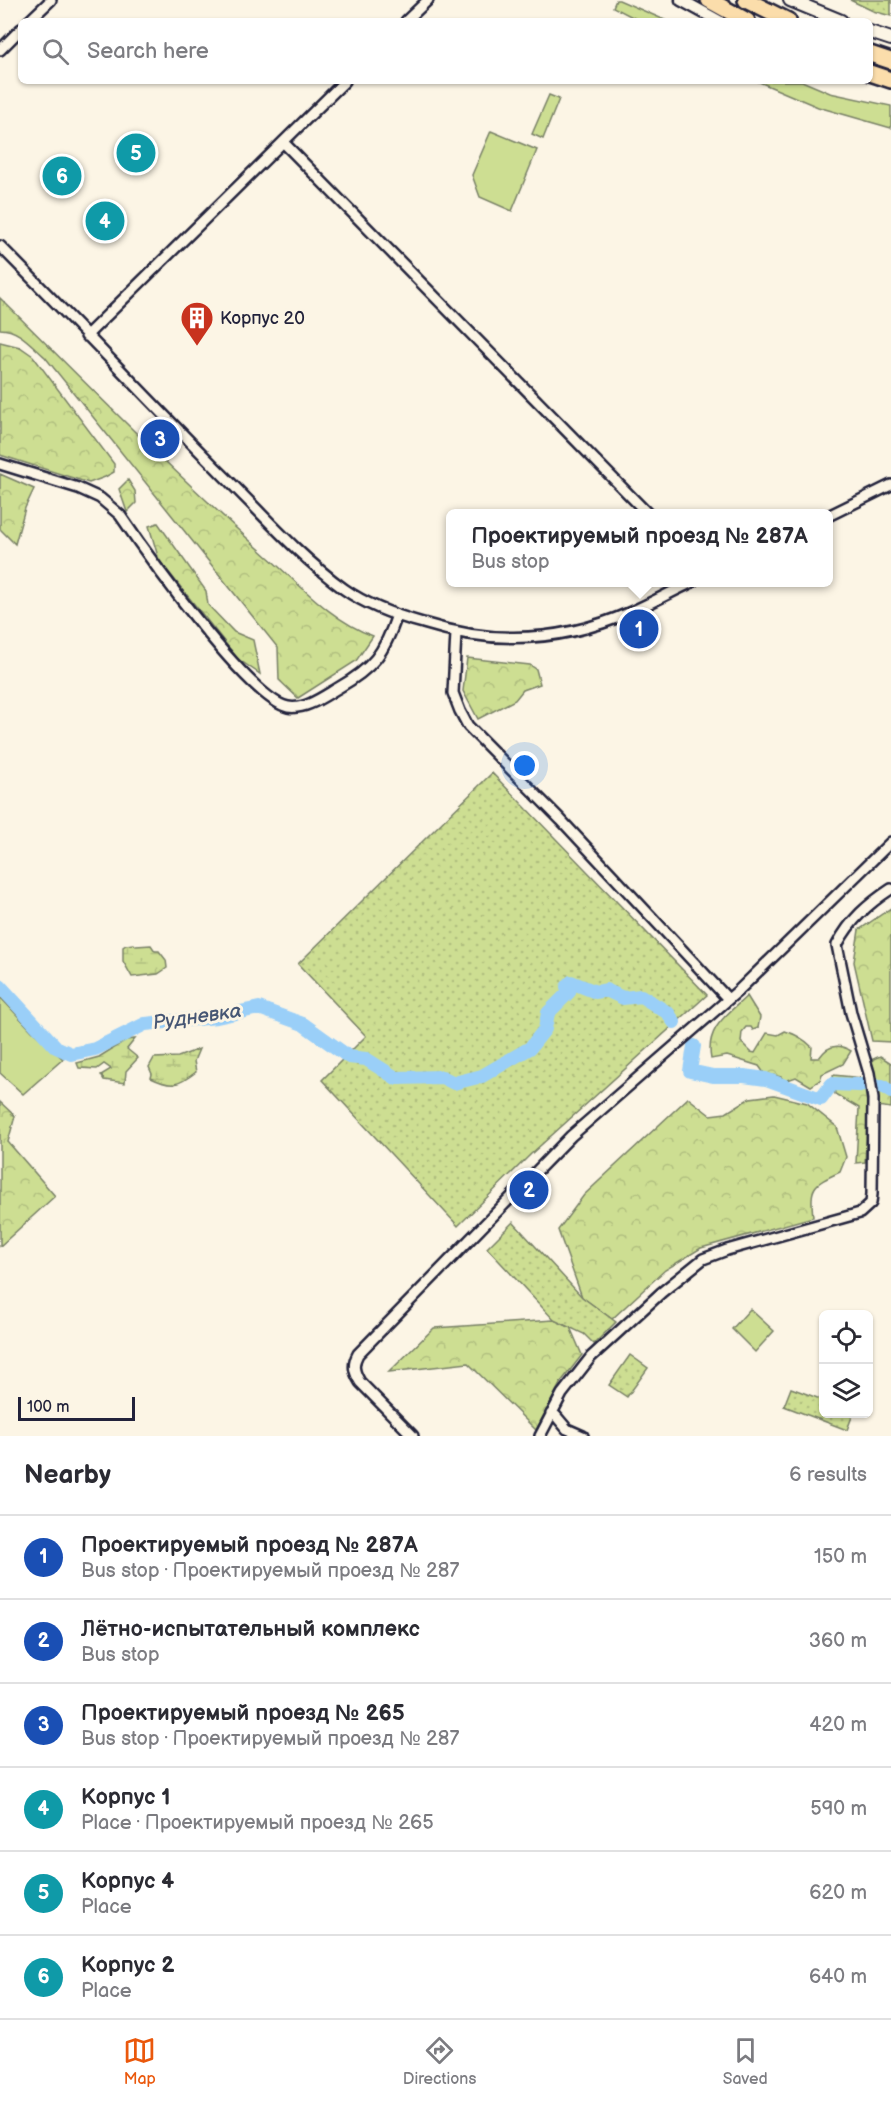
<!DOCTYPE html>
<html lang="en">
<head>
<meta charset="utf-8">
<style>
	:root { --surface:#fff; --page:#f7f7f7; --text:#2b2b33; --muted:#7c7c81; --line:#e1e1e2; --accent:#ea580c }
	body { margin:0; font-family:"Balsamiq Sans",sans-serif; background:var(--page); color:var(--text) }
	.controls { position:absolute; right:18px; bottom:18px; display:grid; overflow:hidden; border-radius:9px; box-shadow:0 2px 4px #0004 }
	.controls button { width:54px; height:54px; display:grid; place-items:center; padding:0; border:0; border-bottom:2px solid var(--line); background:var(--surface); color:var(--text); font:30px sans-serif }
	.scale { position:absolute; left:18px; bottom:15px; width:117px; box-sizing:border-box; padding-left:6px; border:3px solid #22223b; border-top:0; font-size:16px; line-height:21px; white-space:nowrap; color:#22223b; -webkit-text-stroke:4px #fcf5e5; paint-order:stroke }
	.you { position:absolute; left:525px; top:766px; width:21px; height:21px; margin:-15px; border:4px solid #fff; border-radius:50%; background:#1a73e8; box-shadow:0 0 0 9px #1a73e833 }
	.badge { display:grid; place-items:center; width:39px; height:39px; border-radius:50%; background:var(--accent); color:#fff; font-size:20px; font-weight:700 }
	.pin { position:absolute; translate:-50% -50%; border:3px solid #fff; box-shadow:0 2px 6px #0006 }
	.popup { position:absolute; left:446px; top:509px; width:387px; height:78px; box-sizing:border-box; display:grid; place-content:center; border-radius:9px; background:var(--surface); filter:drop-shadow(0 2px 4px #0005); font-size:20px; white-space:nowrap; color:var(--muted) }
	.popup b { font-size:22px; color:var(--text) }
	.popup::after { content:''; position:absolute; left:50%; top:100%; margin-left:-12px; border:12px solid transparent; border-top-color:var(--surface) }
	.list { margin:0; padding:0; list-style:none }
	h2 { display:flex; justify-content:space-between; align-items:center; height:78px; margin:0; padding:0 24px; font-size:26px }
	h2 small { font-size:20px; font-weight:400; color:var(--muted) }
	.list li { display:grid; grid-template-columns:39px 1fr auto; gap:18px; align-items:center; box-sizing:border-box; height:84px; padding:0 24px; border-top:2px solid var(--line) }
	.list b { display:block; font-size:22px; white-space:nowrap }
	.list p { margin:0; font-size:20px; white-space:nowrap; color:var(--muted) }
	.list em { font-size:20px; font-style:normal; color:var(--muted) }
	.icon { flex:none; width:33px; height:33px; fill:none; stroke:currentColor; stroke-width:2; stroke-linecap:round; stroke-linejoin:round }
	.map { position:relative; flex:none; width:891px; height:1436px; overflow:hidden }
	.search { position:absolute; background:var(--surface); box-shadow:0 2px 4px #0004; left:18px; right:18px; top:18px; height:66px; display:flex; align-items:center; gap:15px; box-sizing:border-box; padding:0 21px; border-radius:9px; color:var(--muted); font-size:22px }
	.sheet { height:582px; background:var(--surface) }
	nav { display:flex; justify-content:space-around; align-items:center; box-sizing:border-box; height:84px; border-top:2px solid var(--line); background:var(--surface); font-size:16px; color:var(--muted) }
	nav a { display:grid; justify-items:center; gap:3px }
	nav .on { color:var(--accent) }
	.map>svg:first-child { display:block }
</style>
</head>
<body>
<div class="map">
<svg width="891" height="1436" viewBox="0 0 891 1436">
	<defs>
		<pattern id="forest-crowns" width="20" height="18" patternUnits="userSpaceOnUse" patternTransform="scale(1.5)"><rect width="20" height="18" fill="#cdde92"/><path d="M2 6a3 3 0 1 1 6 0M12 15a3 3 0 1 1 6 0" fill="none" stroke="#b0be7f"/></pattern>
		<pattern id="wetland-marsh" width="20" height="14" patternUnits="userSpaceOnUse" patternTransform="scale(1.5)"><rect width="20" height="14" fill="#cdde92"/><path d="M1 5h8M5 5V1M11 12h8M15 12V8" fill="none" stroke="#b0be7f"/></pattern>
		<pattern id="park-dots" width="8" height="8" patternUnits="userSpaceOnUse" patternTransform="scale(1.5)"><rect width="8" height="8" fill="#cdde92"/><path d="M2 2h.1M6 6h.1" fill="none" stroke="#b0be7f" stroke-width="1.8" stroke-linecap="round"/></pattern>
	</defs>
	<rect width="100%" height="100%" fill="#fcf5e5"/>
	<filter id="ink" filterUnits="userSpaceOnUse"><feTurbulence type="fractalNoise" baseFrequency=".0167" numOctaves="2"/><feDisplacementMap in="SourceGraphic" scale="12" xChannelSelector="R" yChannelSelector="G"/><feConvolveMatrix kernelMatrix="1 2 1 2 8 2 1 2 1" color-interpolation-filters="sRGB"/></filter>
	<g filter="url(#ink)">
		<path fill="#cdde92" stroke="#788066" stroke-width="1.5" d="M 616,0 L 619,0 L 667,21 L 640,21 L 613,7 Z
			M 757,81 L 802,81 L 830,93 L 891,106 L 891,128 L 818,107 Z
			M 549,95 L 559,99 L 543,139 L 532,134 Z
			M 491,131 L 537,150 L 512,211 L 480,197 L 472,175 Z
			M 0,997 L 32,1031 L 63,1059 L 23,1094 L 0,1073 Z
			M 750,1309 L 774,1331 L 755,1352 L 732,1329 Z"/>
		<path fill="url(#forest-crowns)" stroke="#788066" stroke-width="1.5" d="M 0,298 C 88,385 175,474 268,557 C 300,585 332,621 373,636 L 356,661 L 298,698 L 279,680 L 278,648 L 45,357 C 31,345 19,329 0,329 Z
			M 0,342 L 20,347 L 33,356 L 114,464 L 114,472 L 105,477 L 89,483 L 0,455 Z
			M 0,474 L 34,489 L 25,508 L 15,544 L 0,529 Z
			M 128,480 L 135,491 L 136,503 L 127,512 L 119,489 Z
			M 158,523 L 206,591 L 208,605 L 234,632 L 253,640 L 260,674 L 238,659 L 159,560 L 149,526 Z
			M 467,658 L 530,665 L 536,669 L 540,684 L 523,690 L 515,700 L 478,719 L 463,691 Z
			M 891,908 L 891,1042 L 872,1041 L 854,962 L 859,930 Z
			M 747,996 L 760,1017 L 758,1028 L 753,1030 L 751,1027 L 746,1027 L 742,1032 L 741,1042 L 751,1052 L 755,1053 L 767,1033 L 778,1035 L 785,1031 C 796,1034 804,1039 812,1047 L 811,1058 L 819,1058 C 827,1046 837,1042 851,1051 L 843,1064 L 822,1074 L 820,1080 L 811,1086 L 796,1077 L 785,1081 L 781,1077 L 764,1073 L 759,1066 L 727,1056 L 711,1059 C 705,1028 727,1015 747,996 Z
			M 880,1056 L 891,1063 L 891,1108 L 877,1106 L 871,1060 Z
			M 833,1075 L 863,1078 L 868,1109 L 865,1162 L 856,1163 L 859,1108 L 835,1094 Z
			M 774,1095 L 807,1103 L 837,1127 L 846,1157 L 840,1172 C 812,1185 810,1186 813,1217 L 701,1248 L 665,1270 L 612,1319 L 582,1297 L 558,1230 L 584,1195 L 688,1098 L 710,1115 L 726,1113 L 750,1098 Z
			M 0,1102 L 15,1116 L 8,1142 L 55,1196 L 0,1246 Z
			M 554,1320 L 570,1327 L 582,1355 L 561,1382 L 536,1430 L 468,1363 L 389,1372 L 434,1328 Z"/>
		<path fill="url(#wetland-marsh)" stroke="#788066" stroke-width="1.5" d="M 134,944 L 136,946 L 151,945 L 155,951 L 159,951 L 166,960 L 167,968 L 158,974 L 132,977 L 123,961 L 123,947 L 126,945 Z
			M 135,1039 L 127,1049 L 138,1058 L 126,1071 L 125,1083 L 104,1080 L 101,1075 L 111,1069 L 104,1064 L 97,1069 L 79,1068 L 77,1063 L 99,1057 L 126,1040 Z
			M 199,1049 L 194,1061 L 196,1072 C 178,1086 172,1088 151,1078 L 152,1074 L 149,1067 L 154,1058 L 178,1057 Z"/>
		<path fill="url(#park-dots)" stroke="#788066" stroke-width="1.5" d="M 850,0 L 891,0 L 891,16 L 873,11 Z
			M 492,773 L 707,995 L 531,1154 L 458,1226 L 322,1080 L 366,1036 L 298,964 Z
			M 513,1222 L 582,1297 L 616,1322 L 594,1344 L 584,1334 L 554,1320 L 487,1248 Z
			M 630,1355 L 648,1368 L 627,1397 L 609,1385 Z
			M 791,1388 L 823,1400 L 824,1414 L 853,1414 L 847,1430 L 784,1406 Z"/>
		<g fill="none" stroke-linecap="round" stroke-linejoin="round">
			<path stroke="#9acff8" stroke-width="14" d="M 0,986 L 56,1047 L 71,1054 L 95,1049 L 145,1024 L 217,1017 L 259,1008 L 303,1024 L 349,1057 L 366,1059 L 396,1078 L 442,1077 L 454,1083 L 482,1076 L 530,1048 L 545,1029 L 548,1013 L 569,992 L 567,987 L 571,982 L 596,992 L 606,990 L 623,998 L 641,996 L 668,1013 L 674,1022
				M 694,1046 L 690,1071 L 713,1076 L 744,1076 L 766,1079 L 821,1099 L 832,1084 L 882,1086 L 891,1092"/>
			<g stroke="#22223b" stroke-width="14">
				<path id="minor" d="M 29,21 L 51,0
					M 406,21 L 428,0
					M 0,50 L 21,29
					M 283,142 L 648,514
					M 0,246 C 76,322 149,401 225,477 C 263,515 300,557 344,589 C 365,604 397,616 423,623 C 492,645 563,642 631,612 C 651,603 672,592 692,582
					M 86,336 L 345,81
					M 0,464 L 78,488 L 100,498 L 120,515 C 145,552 250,700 288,707 C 306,710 324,696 338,688 C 373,668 384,654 397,615
					M 828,516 L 891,485
					M 456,633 L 453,693 L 460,711 L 468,726 L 561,820 L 728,999
					M 551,1414 L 556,1416 L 567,1429 L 583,1436
					M 413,1436 L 360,1382 C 354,1372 352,1365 358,1354 L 571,1136 L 739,990 L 891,842
					M 540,1436 L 562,1394 L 591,1357 L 662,1292 L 703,1259 L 727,1250 L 860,1213 L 871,1203 L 872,1194 L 873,1099 L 869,1073 L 851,1013 L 837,945 C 850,920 868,904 891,889"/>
			</g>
			<g stroke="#22223b" stroke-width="15">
				<path id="tertiary" d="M 681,0 L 719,21"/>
			</g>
			<g stroke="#22223b" stroke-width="16">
				<path id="secondary" d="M 790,0 L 841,21
					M 870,32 L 891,39"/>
			</g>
			<g stroke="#22223b" stroke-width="20">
				<path id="trunk" d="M 709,0 L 747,21
					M 746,0 L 788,21
					M 870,54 L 891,61
					M 870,73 L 891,80"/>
			</g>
			<use href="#minor" stroke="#fcf5e5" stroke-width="9"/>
			<use href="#tertiary" stroke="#fcf5e5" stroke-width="10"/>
			<use href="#secondary" stroke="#fcf5e5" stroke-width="12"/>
			<use href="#trunk" stroke="#fbddab" stroke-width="15"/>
		</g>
	</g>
	<defs>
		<g id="building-pin" transform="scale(1.725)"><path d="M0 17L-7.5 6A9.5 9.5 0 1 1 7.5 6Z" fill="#c8321e" stroke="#fcf5e5"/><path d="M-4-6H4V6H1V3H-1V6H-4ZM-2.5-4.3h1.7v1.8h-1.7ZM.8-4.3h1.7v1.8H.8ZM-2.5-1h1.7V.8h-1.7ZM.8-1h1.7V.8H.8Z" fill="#fff"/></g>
	</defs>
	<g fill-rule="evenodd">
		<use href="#building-pin" x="197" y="318"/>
	</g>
	<g text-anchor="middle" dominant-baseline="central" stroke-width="6" stroke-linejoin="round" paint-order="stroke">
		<g font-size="18" fill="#22223b" stroke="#fcf5e5" text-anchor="start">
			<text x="220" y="318">Корпус 20</text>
		</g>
		<g font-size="20" font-style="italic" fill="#465674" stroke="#fcf5e5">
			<text transform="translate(197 1017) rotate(-8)">Рудневка</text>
		</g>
	</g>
</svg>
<div class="controls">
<button><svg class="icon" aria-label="locate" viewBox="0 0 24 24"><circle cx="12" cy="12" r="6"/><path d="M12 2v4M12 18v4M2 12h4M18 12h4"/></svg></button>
<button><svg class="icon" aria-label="layers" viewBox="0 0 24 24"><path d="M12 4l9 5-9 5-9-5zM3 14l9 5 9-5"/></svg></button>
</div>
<div class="scale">100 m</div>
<div class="you"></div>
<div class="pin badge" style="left:639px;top:629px;background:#1a4fb4">1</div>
<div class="popup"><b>Проектируемый проезд № 287А</b>Bus stop</div>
<div class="pin badge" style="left:529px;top:1190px;background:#1a4fb4">2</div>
<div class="pin badge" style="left:160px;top:439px;background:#1a4fb4">3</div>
<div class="pin badge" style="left:105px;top:221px;background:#0f9aa8">4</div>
<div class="pin badge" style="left:136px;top:153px;background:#0f9aa8">5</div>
<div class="pin badge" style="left:62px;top:176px;background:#0f9aa8">6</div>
<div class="search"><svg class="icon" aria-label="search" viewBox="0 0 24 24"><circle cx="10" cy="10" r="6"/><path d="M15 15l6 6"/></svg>Search here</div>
</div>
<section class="sheet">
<h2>Nearby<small>6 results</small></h2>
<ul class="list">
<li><span class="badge" style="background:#1a4fb4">1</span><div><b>Проектируемый проезд № 287А</b><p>Bus stop · Проектируемый проезд № 287</p></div><em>150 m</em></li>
<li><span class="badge" style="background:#1a4fb4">2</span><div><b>Лётно-испытательный комплекс</b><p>Bus stop</p></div><em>360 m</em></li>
<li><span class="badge" style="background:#1a4fb4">3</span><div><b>Проектируемый проезд № 265</b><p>Bus stop · Проектируемый проезд № 287</p></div><em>420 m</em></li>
<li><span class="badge" style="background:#0f9aa8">4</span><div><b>Корпус 1</b><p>Place · Проектируемый проезд № 265</p></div><em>590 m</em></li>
<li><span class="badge" style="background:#0f9aa8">5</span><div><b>Корпус 4</b><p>Place</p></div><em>620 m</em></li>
<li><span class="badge" style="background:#0f9aa8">6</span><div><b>Корпус 2</b><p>Place</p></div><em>640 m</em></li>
</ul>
</section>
<nav>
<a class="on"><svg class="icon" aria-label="map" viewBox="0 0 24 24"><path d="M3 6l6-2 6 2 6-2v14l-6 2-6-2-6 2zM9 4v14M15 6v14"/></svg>Map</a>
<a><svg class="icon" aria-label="directions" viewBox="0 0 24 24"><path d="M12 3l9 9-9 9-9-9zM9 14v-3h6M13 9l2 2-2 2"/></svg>Directions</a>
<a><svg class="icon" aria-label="saved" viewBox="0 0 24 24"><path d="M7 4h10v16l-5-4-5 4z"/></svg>Saved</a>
</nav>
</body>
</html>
